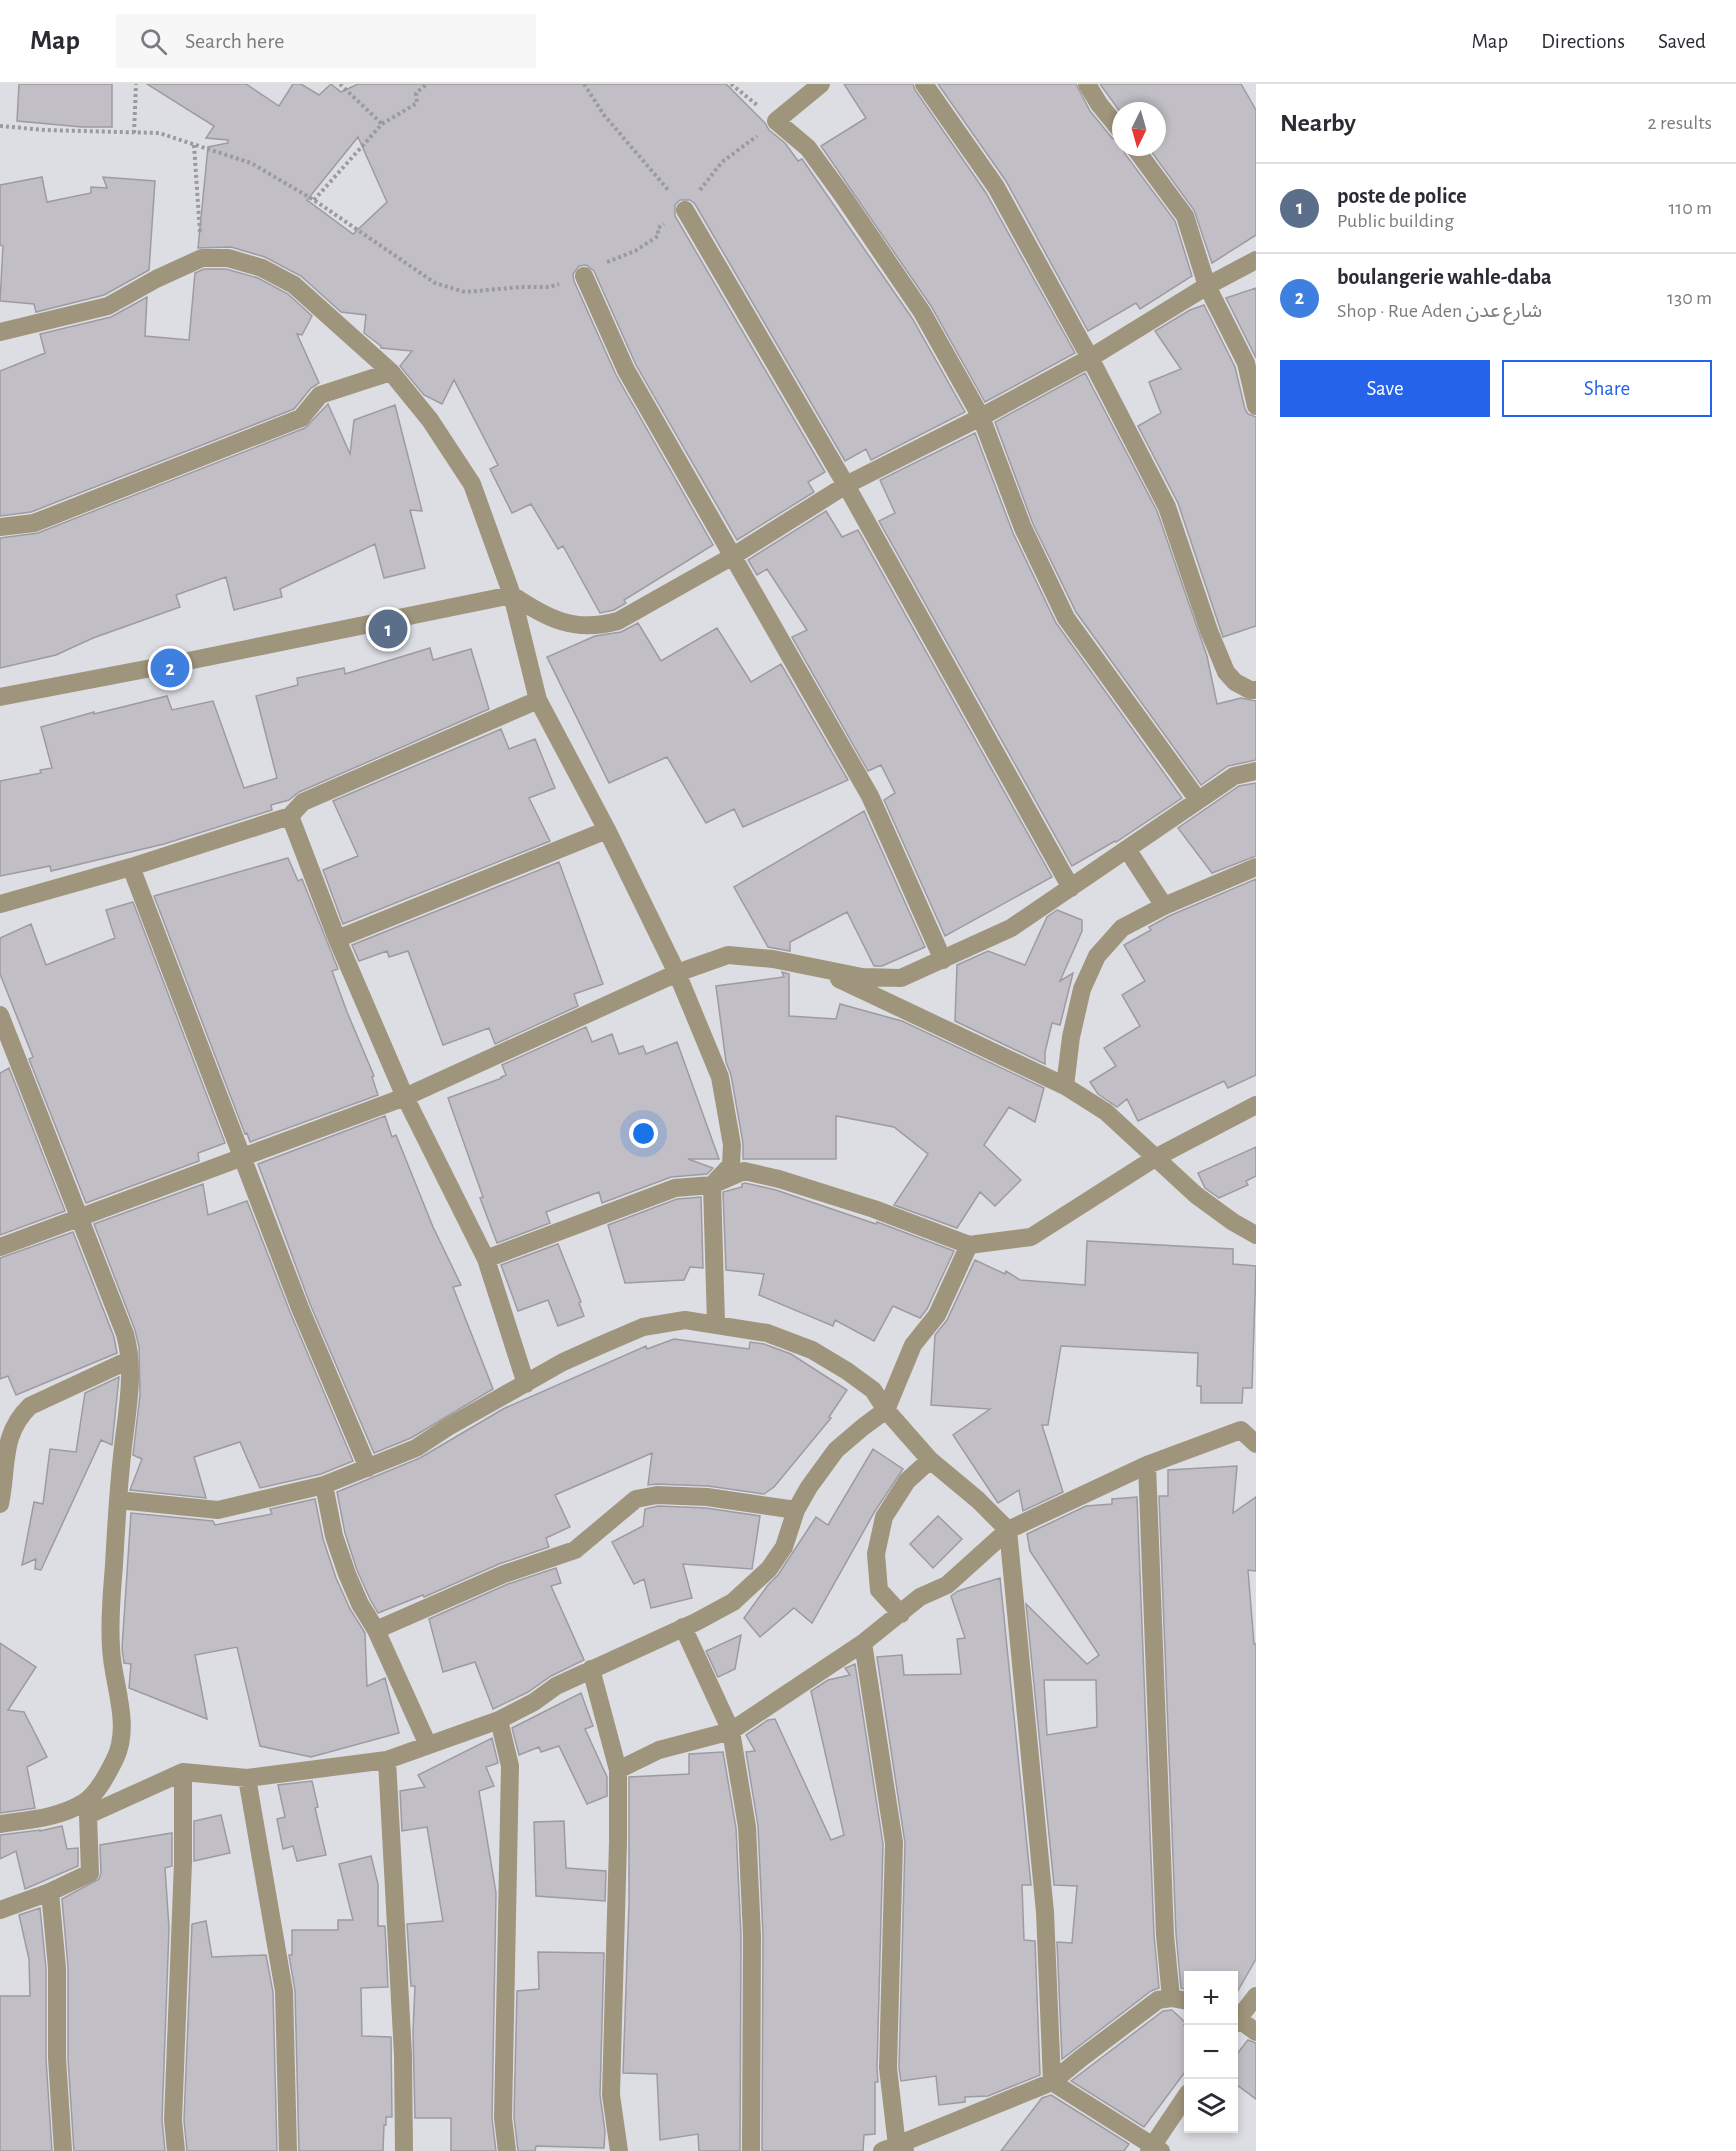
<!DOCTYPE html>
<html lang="en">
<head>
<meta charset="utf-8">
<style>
	:root { --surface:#fff; --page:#f7f7f7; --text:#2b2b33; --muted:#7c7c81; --line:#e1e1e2; --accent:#2563eb }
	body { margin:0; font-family:"Alegreya Sans","Noto Sans Arabic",sans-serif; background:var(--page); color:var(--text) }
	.controls { position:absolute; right:18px; bottom:18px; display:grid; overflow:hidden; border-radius:0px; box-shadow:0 3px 9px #0003 }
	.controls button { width:54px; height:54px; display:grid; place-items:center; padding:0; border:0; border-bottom:2px solid var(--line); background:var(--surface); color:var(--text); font:30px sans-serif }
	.compass { position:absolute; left:1112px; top:18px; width:54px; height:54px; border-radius:50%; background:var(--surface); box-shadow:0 3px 9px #0003; rotate:185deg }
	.you { position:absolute; left:644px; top:1050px; width:21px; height:21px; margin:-15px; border:4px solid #fff; border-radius:50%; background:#1a73e8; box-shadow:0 0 0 9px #1a73e833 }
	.badge { display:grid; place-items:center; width:39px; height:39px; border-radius:50%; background:var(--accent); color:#fff; font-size:20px; font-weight:700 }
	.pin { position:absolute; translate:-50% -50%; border:3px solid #fff; box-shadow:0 2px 6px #0006 }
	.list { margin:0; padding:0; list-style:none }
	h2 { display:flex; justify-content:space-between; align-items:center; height:78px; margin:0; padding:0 24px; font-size:26px }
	h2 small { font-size:20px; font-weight:400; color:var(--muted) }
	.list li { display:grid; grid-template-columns:39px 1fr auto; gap:18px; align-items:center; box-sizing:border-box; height:90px; padding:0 24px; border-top:2px solid var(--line) }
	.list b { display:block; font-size:22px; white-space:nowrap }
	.list p { margin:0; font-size:20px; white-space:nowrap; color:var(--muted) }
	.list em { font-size:20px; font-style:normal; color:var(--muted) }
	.actions { display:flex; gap:12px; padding:18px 24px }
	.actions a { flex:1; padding:14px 0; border:2px solid var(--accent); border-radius:0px; text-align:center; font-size:21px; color:var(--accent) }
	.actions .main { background:var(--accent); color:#fff }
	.icon { flex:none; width:33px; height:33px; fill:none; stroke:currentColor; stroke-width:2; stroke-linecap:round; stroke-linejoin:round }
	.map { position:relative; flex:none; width:1256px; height:2067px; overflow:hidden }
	header { display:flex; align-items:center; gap:36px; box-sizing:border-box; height:84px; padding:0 30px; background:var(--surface); border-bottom:2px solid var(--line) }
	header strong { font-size:28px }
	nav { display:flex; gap:33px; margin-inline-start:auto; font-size:21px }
	.search { width:420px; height:54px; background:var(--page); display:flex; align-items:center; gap:15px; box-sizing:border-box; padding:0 21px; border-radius:0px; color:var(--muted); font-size:22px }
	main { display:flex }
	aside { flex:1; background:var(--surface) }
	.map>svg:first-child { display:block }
</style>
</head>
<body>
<header>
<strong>Map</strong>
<div class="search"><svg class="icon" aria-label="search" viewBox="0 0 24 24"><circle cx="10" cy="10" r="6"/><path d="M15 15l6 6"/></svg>Search here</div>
<nav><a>Map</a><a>Directions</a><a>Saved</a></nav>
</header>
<main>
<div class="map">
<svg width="1256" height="2067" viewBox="0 0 1256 2067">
	<rect width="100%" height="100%" fill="#dddee4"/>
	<path fill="#c1bfc5" stroke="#9d9ba1" stroke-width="1.5" fill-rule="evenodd" d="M 19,0 L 112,0 L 112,43 L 82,43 L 17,37 Z
		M 147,0 L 246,0 L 279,22 L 293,0 L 301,0 L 319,11 L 331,0 L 341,8 L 358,0 L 726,0 L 765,39 L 769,46 L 785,59 L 798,77 L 802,75 L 912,234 L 965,328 L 871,376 L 866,365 L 845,377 L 695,120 L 690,116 L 680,116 L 675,121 L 675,132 L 825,388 L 808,398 L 814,408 L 737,456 L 636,281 L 594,187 L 586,181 L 579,182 L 573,190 L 574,197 L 616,291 L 713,461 L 624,516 L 626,519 L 614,526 L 600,529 L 563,462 L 558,465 L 531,420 L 512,429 L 490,385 L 498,381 L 454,296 L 442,320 L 424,311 L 400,282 L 412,267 L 381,264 L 381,262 L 364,249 L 366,231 L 341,228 L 301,192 L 265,173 L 231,163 L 198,164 L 208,63 L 228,59 L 228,56 L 206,54 L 214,42 ZM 358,53 L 387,118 L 353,150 L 307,116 Z
		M 844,0 L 913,0 L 915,6 L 986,109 L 1075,269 L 985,318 L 931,222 L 821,62 L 866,34 Z
		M 938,0 L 1076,0 L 1090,27 L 1112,54 L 1121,58 L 1121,63 L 1123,63 L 1125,70 L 1175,137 L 1192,192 L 1140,225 L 1136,219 L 1088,247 L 1006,97 Z
		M 1100,0 L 1241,0 L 1256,26 L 1256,151 L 1212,179 L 1194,126 L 1148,63 L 1157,63 L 1157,27 L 1121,27 L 1121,29 Z
		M 42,93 L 47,118 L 91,109 L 91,103 L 107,104 L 103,93 L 155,97 L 149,186 L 104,211 L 36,228 L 34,220 L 0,217 L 3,162 L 0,161 L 0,101 Z
		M 204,185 L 226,185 L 258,194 L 288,210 L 312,232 L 302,251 L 297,250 L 319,299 L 311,304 L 294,325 L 31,428 L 0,432 L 0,287 L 45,269 L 40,250 L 111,233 L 147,213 L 145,252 L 189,256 L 195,189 Z
		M 1256,204 L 1256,274 L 1226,214 Z
		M 1204,221 L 1235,283 L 1245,325 L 1248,330 L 1256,333 L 1256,542 L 1223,553 L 1178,419 L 1138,342 L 1161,329 L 1149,298 L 1181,285 L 1155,247 L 1190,226 Z
		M 1085,289 L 1157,427 L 1207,572 L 1217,620 L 1241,614 L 1256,617 L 1256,676 L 1228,682 L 1201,701 L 1076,528 L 1033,440 L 995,338 Z
		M 328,320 L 350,370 L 354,336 L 395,321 L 422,427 L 410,426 L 425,484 L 384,494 L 375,460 L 280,505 L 282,513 L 234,526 L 226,493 L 176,511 L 180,523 L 93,554 L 56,571 L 0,584 L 0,454 L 38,449 L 305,344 Z
		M 975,349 L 1013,449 L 1056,539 L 1182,714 L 1116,758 L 1115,757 L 1072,782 L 879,437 L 895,429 L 880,396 Z
		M 826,427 L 842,453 L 858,446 L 1052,793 L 945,852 L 884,716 L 895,709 L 881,681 L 868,687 L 792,553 L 807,546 L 767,485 L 757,491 L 748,476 Z
		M 638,539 L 661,577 L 717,544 L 751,598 L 781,580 L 848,696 L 743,743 L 734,725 L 706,739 L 667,673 L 609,699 L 547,573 L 595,552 L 621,548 Z
		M 430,564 L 433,576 L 471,565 L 489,625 L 299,708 L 289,716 L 271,721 L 272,726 L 164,760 L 51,787 L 50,782 L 0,792 L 0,697 L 41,689 L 40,686 L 52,684 L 41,643 L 94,628 L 94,630 L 167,612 L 172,626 L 213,617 L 244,704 L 277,694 L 256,612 L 298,601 L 297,594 L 344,584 L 345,590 Z
		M 501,645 L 509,665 L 535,655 L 555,704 L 529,714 L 550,757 L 343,840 L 323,786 L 358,772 L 333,717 Z
		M 1256,699 L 1256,772 L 1212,789 L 1178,744 L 1239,702 Z
		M 864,727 L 925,863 L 882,882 L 874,882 L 847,828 L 790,858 L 790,867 L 768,863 L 734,803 Z
		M 288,774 L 298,797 L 302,795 L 338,885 L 332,887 L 347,928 L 374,992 L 372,993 L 378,1011 L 250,1058 L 247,1049 L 245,1050 L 154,812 Z
		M 559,778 L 603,900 L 574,910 L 578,922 L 495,960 L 489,944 L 443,961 L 408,867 L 389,873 L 387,867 L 359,877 L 352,861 Z
		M 1256,795 L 1256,991 L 1228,1004 L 1224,997 L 1138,1037 L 1127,1015 L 1117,1023 L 1098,1010 L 1090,998 L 1116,982 L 1104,964 L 1140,942 L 1122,911 L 1145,897 L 1124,861 L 1151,846 L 1149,843 L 1169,832 Z
		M 133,818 L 225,1059 L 198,1069 L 199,1077 L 86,1119 L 29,975 L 33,973 L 0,890 L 0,854 L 31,840 L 46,881 L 115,854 L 106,826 Z
		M 1057,826 L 1082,836 L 1082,847 L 1060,897 L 1073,889 L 1060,941 L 1052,939 L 1045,968 L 1045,980 L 955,937 L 957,881 L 988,867 L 1025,881 L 1047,833 Z
		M 782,888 L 789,890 L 789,932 L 836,935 L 840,920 L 902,937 L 1044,1004 L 1035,1038 L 1009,1023 L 984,1061 L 1021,1096 L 995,1122 L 980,1108 L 957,1144 L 894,1121 L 928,1070 L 894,1043 L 836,1032 L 836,1075 L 743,1075 L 743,1059 L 731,991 L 726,978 L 716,902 L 784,893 Z
		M 586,943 L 592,958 L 612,950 L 619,970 L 643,962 L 646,970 L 677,958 L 719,1075 L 688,1075 L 713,1084 L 707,1090 L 671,1093 L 602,1119 L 599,1108 L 546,1128 L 550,1139 L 497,1159 L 480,1114 L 483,1113 L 448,1014 L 502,994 L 501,993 L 506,991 L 502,981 Z
		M 9,984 L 65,1127 L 0,1151 L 0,989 Z
		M 385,1032 L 392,1053 L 396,1051 L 433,1143 L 461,1201 L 453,1203 L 493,1305 L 411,1354 L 374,1369 L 310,1220 L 258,1080 Z
		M 1256,1063 L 1256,1092 L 1246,1097 L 1248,1101 L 1219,1114 L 1205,1104 L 1198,1089 Z
		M 745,1099 L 776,1106 L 876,1140 L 877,1138 L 954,1167 L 927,1225 L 920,1234 L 893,1222 L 874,1257 L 835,1236 L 833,1242 L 759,1211 L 764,1190 L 726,1186 L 723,1108 L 742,1103 L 742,1100 Z
		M 203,1100 L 208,1131 L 247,1117 L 290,1228 L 353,1377 L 321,1390 L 260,1404 L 240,1358 L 194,1373 L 206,1414 L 130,1406 L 142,1375 L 133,1371 L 140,1311 L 139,1263 L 135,1246 L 94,1140 Z
		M 701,1113 L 703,1184 L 690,1183 L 684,1196 L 625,1199 L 608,1141 L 677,1115 Z
		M 73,1148 L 114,1253 L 117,1269 L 16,1311 L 8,1292 L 0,1295 L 0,1174 Z
		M 1087,1157 L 1233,1165 L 1233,1180 L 1256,1182 L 1252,1304 L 1243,1304 L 1242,1319 L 1201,1319 L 1201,1302 L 1197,1302 L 1198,1269 L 1061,1262 L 1048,1341 L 1042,1341 L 1063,1408 L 1023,1427 L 1019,1406 L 998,1419 L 953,1351 L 990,1325 L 931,1321 L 935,1251 L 947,1236 L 975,1176 L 1005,1190 L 1006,1187 L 1020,1196 L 1085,1201 Z
		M 558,1160 L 581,1218 L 579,1219 L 584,1232 L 558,1242 L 548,1216 L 518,1227 L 501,1181 Z
		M 674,1255 L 749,1265 L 750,1258 L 764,1260 L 791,1270 L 847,1306 L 829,1333 L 831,1334 L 774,1403 L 764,1410 L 708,1402 L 657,1400 L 648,1401 L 652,1369 L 555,1411 L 570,1443 L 546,1454 L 549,1463 L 499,1480 L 424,1513 L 423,1511 L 378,1529 L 370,1515 L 357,1486 L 345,1449 L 337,1408 L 420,1374 L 503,1325 L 646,1262 L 647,1265 Z
		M 119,1293 L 112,1361 L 101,1356 L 41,1486 L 35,1485 L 36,1475 L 22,1481 L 34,1418 L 43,1420 L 50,1365 L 76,1368 L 85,1309 Z
		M 873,1365 L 903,1385 L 875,1427 L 812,1539 L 794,1524 L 760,1553 L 744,1534 L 768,1501 L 778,1491 L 816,1433 L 828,1441 Z
		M 1237,1382 L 1233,1429 L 1256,1413 L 1256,1487 L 1248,1486 L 1254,1560 L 1256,1560 L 1256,1875 L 1236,1910 L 1233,1910 L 1233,1892 L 1188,1892 L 1188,1906 L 1181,1904 L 1176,1850 L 1159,1412 L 1168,1412 L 1168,1386 Z
		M 1137,1413 L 1154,1851 L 1159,1904 L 1151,1907 L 1062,1975 L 1057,1858 L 1072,1859 L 1077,1802 L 1054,1801 L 1026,1520 L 1087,1580 L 1099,1571 L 1030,1467 L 1027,1450 L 1086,1422 L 1112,1420 L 1112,1415 ZM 1044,1596 L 1096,1596 L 1097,1643 L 1047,1651 Z
		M 315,1415 L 323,1455 L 336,1494 L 350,1525 L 365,1549 L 367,1602 L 385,1594 L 399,1649 L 311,1673 L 260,1662 L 237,1563 L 195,1571 L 207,1635 L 129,1604 L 131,1580 L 124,1579 L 122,1564 L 131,1429 L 213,1437 L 215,1441 L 272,1430 L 270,1425 Z
		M 658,1422 L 706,1424 L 760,1432 L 752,1485 L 683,1480 L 692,1514 L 651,1524 L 644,1495 L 634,1500 L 612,1458 L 643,1442 L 645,1425 Z
		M 938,1432 L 962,1455 L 933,1484 L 910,1460 Z
		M 556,1484 L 561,1499 L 551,1502 L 584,1576 L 551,1592 L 528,1608 L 493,1625 L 475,1578 L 443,1588 L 429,1535 L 508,1500 Z
		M 1000,1494 L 1031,1801 L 1022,1801 L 1024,1856 L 1035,1857 L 1040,1991 L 988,2012 L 965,2013 L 965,2018 L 939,2021 L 936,1992 L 901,1997 L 899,1984 L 905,1759 L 877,1573 L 902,1571 L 904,1591 L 961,1590 L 957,1555 L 965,1554 L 951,1512 L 958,1507 Z
		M 741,1551 L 735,1585 L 718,1593 L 706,1567 Z
		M 0,1559 L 36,1583 L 8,1626 L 24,1628 L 47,1673 L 27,1683 L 35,1724 L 0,1729 Z
		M 855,1580 L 883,1760 L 877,1984 L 878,1998 L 875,1998 L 875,2050 L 864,2051 L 863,2067 L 762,2067 L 763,1851 L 758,1742 L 746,1668 L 755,1667 L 746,1651 L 768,1636 L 775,1635 L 831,1756 L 844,1751 L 811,1607 L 828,1596 L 850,1591 L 845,1584 Z
		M 581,1609 L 593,1642 L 585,1645 L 607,1693 L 607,1712 L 587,1720 L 559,1662 L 541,1668 L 539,1663 L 519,1671 L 512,1644 Z
		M 492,1654 L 498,1679 L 486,1683 L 494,1702 L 479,1707 L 496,1809 L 492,2034 L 496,2067 L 451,2067 L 451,2034 L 415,2034 L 413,1948 L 415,1902 L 411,1902 L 407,1840 L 443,1837 L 427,1743 L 402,1747 L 400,1707 L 425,1703 L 418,1691 Z
		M 723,1668 L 736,1744 L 741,1852 L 740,2067 L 699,2067 L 698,2050 L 660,2056 L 657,1990 L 623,1989 L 629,1819 L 629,1693 L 689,1690 L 689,1670 Z
		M 312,1697 L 318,1723 L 315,1724 L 326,1771 L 297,1777 L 293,1762 L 283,1765 L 277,1735 L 285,1733 L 278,1701 Z
		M 221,1731 L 230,1769 L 194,1777 L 194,1737 Z
		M 564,1737 L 566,1784 L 606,1787 L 605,1817 L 536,1812 L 534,1738 Z
		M 62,1742 L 67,1765 L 78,1764 L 78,1782 L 25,1805 L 16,1767 L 0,1775 L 0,1751 L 40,1746 L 40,1747 Z
		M 172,1749 L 172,1782 L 165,1784 L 169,1844 L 162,2036 L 165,2067 L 74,2067 L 68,1974 L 68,1883 L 62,1815 L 99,1795 L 101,1789 L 100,1761 Z
		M 371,1772 L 378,1800 L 378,1842 L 385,1842 L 388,1903 L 361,1904 L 362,1952 L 391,1953 L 392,2033 L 386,2033 L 386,2041 L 384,2041 L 383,2067 L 299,2067 L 295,1907 L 289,1871 L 292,1871 L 292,1846 L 338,1846 L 338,1836 L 353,1836 L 339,1780 Z
		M 40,1824 L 46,1885 L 46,1975 L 52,2067 L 0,2067 L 0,1912 L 30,1912 L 29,1875 L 19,1831 Z
		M 206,1837 L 212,1873 L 266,1871 L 273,1908 L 277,2067 L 187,2067 L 184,2036 L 192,1840 Z
		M 538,1868 L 604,1869 L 600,2011 L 605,2047 L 604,2064 L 536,2062 L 535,2067 L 518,2067 L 514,2033 L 517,1907 L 539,1905 Z
		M 1172,1926 L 1186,1939 L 1184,1941 L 1188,1945 L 1188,1984 L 1144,2043 L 1071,1997 L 1163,1927 Z
		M 1248,1956 L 1256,1959 L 1256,2015 L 1233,1998 L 1233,1975 Z
		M 1051,2011 L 1129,2060 L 1124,2067 L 1001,2067 L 1042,2014 Z"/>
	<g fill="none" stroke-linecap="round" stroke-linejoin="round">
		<path stroke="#9a9b9f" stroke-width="4" stroke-dasharray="3 3" stroke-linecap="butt" d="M 340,0 L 382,40
			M 584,0 L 604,31 L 669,107
			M 731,0 L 757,21
			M 0,42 L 45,46 L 159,49 L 251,79 L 314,116 L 435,199 L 465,208 L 521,203 L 549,203 L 559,200
			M 134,49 L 136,0
			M 194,61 L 200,149
			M 700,106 L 722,78 L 757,52
			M 314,116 L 382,40 L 417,19 L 416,9 L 427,0
			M 607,178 L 635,167 L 658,152 L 658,144 L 664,140"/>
		<path stroke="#9f957c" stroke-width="18" d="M 821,0 L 776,37 L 808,64 L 843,112 L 922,228 L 981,333 L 1023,444 L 1066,534 L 1198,716
			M 924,0 L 996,103 L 1090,274 L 1167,423 L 1209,547 L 1226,588 L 1235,598 L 1250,606 L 1256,606
			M 1087,0 L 1099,20 L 1121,47
			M 1134,63 L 1185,132 L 1207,202 L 1246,279 L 1256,322
			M 685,126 L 846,401 L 1071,804
			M 584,192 L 626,286 L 870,712 L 943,876
			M 0,248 L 108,222 L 156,195 L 202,174 L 228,174 L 262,184 L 294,201 L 391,288 L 430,336 L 472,400 L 512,511 L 538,616 L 607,746 L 677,889 L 720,993 L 732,1061 L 731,1081 L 712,1101 L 716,1239
			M 0,443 L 34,439 L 301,334 L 320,311 L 391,288
			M 512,511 C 549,535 573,549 618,537 L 733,472 L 846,401 L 981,333 L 1090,274 L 1207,202 L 1256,176
			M 0,613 L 183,578 L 512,511
			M 1127,765 L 1164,822
			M 131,783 L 300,1224 L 368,1384
			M 0,820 L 131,783 L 290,732
			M 337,855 L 607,746
			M 839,895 L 1065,1002 L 1106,1028 L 1196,1111 L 1233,1138 L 1256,1151
			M 0,931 L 125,1250 C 136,1289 126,1331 122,1372 C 118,1408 116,1444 114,1481 C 112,1508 109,1535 111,1563 C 112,1598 132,1640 115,1675 C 108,1689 97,1711 83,1719 C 59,1734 27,1736 0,1740
			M 1065,1002 L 1071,953 L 1082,905 L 1097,872 L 1122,844 L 1164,822 L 1256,783
			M 0,1163 L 405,1013 L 677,889 L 728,871 L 773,875 L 862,893 L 901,894 L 1011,844 L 1234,692 L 1256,687
			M 486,1175 L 675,1104 L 712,1101 L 744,1087 L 779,1095 L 874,1125 L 969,1161 L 1031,1153 L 1155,1074 L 1256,1021
			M 526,1300 L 486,1175 L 405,1013 L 337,855 L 290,732 L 303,718 L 538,616
			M 1147,1381 L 1165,1851 L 1171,1914
			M 324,1401 L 334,1452 L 347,1490 L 360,1520 L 376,1546 L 428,1661
			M 118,1416 L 218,1426 L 324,1401 L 416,1364 L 448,1343 L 563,1278 L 601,1261 L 643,1243 L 685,1236 L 767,1249 L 812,1266 L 847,1287 L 873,1306 L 886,1326 L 930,1376 L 978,1416 L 1008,1446 L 1045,1828 L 1052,1998 L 1161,2067
			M 0,1420 C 8,1383 0,1351 30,1322 L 129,1276
			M 901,1530 L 879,1506 L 876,1470 L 884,1433 L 907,1397 L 930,1376
			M 683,1543 L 731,1647 L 747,1743 L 752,1852 L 751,2067
			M 376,1546 L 504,1490 L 575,1466 L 636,1415 L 657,1411 L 707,1413 L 796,1426
			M 591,1585 L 618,1686
			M 499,1636 L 534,1618 L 556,1602 L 696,1538 L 733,1518 L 769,1485 L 784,1463 L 796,1426 L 809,1403 L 836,1366 L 863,1343 L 886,1326 L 913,1261 L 937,1231 L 969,1161
			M 387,1676 L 403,1971 L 404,2067
			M 247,1694 L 284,1907 L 288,2067
			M 50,1808 L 57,1884 L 57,1974 L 63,2067
			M 0,1826 L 50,1808 L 90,1789 L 88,1731 L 183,1688 L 247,1694 L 387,1676 L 499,1636 L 510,1682 L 503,2034 L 507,2067
			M 1234,1932 L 1256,1948
			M 1234,1940 L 1256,1912
			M 176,2067 L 173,2036 L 183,1778 L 183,1688
			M 619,2067 L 611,2011 L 618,1758 L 618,1686 L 659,1666 L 731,1647 L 863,1559
			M 882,2067 L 1052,1998 L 1080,1975 L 1158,1916 L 1171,1914 L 1188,1917
			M 905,2067 L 897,2062 L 888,1984 L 894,1759 L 863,1559 L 920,1513 L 947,1501 L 1008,1446 L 1147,1381 L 1241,1346 L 1256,1360
			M 1149,2067 L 1188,2009"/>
	</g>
</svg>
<div class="controls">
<button>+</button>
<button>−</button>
<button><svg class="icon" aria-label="layers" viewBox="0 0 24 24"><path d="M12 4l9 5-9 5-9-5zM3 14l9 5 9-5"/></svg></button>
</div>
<svg class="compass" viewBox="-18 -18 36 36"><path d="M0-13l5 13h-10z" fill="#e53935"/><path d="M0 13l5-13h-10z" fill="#7c7c81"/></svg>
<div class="you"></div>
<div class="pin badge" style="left:388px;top:545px;background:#5c6f8a">1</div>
<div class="pin badge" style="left:170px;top:584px;background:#3f7fe0">2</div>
</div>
<aside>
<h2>Nearby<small>2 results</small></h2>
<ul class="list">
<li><span class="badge" style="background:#5c6f8a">1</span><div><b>poste de police</b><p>Public building</p></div><em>110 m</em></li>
<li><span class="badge" style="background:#3f7fe0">2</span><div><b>boulangerie wahle-daba</b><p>Shop · Rue Aden شارع عدن</p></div><em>130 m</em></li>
</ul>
<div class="actions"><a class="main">Save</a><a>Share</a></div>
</aside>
</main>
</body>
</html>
